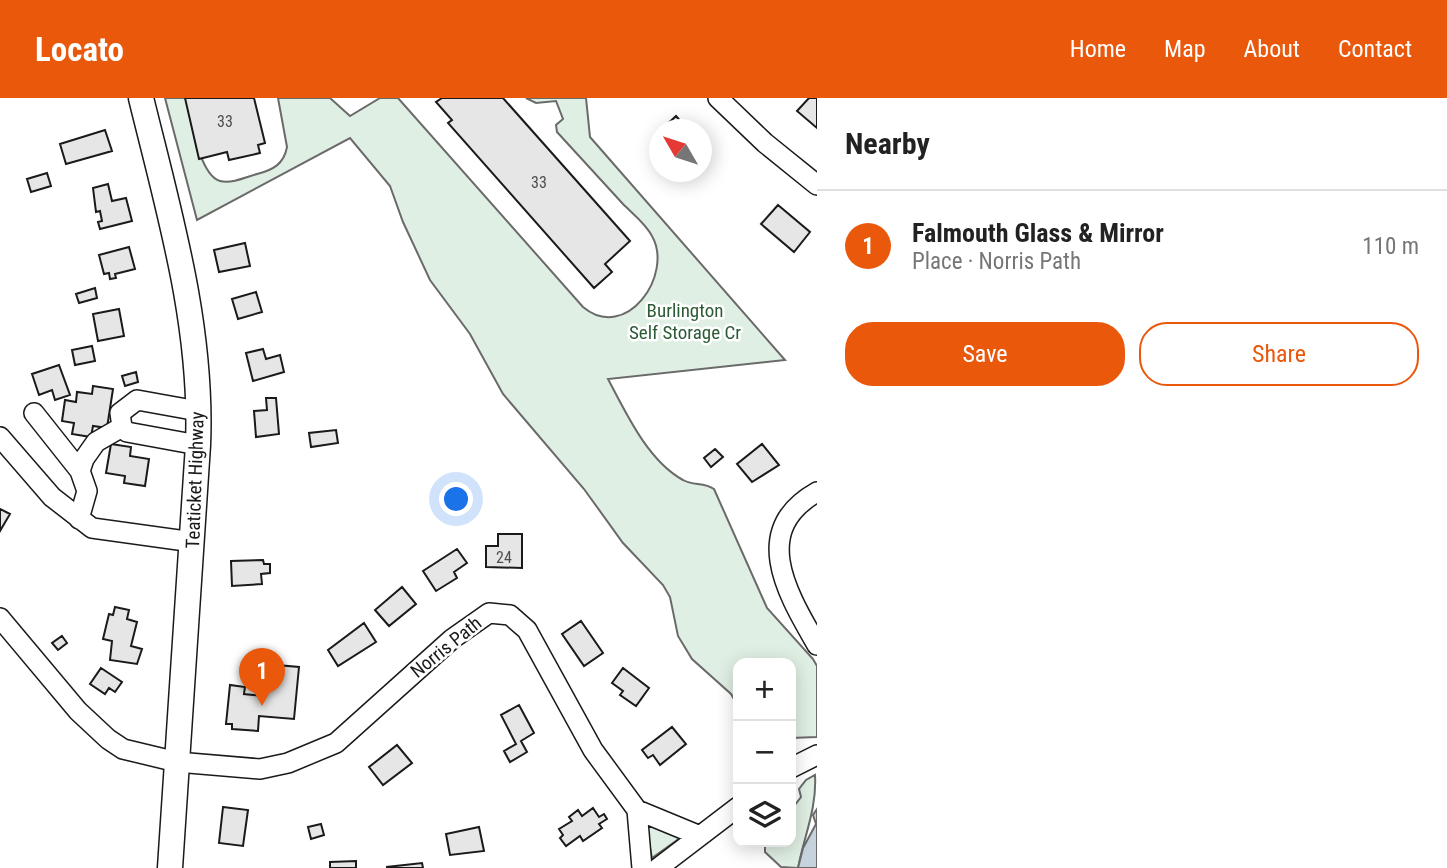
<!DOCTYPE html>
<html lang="en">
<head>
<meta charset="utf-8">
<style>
	:root { --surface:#fff; --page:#f6f6f6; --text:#222; --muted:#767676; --line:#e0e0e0; --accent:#ea580c }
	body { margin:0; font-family:"Roboto Condensed",sans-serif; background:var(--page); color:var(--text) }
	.controls { position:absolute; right:21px; bottom:21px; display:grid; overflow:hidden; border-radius:14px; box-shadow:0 4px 18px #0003 }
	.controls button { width:63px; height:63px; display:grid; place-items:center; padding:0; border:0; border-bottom:2px solid var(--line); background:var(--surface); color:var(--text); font:35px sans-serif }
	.compass { position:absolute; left:649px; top:21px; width:63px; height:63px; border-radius:50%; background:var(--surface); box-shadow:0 4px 18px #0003; rotate:309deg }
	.you { position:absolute; left:457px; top:402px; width:24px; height:24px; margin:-18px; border:5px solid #fff; border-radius:50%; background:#1a73e8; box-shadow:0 0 0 10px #1a73e833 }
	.badge { display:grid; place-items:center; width:46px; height:46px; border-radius:50%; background:var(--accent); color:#fff; font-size:23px; font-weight:700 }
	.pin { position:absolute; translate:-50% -58px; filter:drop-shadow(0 2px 4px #0008) }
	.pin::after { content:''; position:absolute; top:37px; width:24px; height:21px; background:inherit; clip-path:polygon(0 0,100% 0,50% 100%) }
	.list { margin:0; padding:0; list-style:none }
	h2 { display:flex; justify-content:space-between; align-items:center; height:91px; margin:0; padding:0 28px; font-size:30px }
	h2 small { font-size:23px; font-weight:400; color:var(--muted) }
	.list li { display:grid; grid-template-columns:46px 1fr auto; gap:21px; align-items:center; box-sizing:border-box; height:112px; padding:0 28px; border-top:2px solid var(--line) }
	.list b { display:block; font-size:26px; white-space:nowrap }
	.list p { margin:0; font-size:23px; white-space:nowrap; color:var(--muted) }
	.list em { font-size:23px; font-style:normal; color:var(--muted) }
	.actions { display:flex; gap:14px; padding:21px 28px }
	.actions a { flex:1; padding:16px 0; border:2px solid var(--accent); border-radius:28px; text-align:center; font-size:24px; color:var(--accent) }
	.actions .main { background:var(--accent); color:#fff }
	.icon { flex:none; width:38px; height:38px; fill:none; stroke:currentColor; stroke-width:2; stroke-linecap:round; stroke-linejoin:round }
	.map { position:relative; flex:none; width:817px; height:770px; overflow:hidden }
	header { display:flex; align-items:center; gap:42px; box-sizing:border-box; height:98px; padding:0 35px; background:var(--accent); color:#fff }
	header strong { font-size:33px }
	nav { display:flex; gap:38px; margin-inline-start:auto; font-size:24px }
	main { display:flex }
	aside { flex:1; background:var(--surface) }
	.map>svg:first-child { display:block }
</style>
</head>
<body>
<header>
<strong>Locato</strong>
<nav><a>Home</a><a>Map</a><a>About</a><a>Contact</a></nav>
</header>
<main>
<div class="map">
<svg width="817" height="770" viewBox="0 0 817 770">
	<rect width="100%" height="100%" fill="#fff"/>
	<path fill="#e0efe3" stroke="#6a6a6a" stroke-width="2" d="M 165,0 L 186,0 C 191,20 199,77 220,83 C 231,86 247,79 257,76 C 273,72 284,66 287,49 L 278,0 L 330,0 L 350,18 L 380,0 L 398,0 L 583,209 C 626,245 674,177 652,138 C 646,126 633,116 623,106 C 601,82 579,58 557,34 L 556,27 L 563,21 L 556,3 L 536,5 L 526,0 L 586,0 L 590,39 L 785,262 L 608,281 C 626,315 648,363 683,382 C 693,388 704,384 714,391 L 767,510 L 813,561 L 817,568 L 817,639 L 791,640 L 791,565 L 738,565 L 738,608 L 731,596 L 692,561 L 678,538 L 670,499 L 663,487 L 623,445 L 584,391 L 503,296 L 470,236 L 430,182 L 403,124 L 390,88 L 350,40 L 197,122 Z
		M 815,677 C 817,711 804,738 798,770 L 781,769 L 765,754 L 765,745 L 791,744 L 791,712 L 801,699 L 799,691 L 806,682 Z
		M 644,721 L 680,740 L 652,760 Z"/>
	<path fill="#c6d2dc" stroke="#6a6a6a" stroke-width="2" d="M 817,711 L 817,770 L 798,770 L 803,750 L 816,726 L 813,717 Z"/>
	<path fill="#e6e6e6" stroke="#1a1a1a" stroke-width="2" d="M 185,0 L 254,0 L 265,45 L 258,47 L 260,55 L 229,62 L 227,54 L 199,61 Z
		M 442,0 L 503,0 L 630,143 L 605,166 L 612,174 L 594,190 L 448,25 L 452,22 L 436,4 Z
		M 809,0 L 817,0 L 817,30 L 797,13 Z
		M 676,18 L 688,32 L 661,32 Z
		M 105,32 L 112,53 L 66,66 L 60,46 Z
		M 47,75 L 51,88 L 31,94 L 27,81 Z
		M 108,86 L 112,103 L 126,100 L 132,123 L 100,131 L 98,124 L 102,123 L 100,113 L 96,114 L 93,90 Z
		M 778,107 L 810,134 L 794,154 L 761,126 Z
		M 245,145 L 250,168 L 219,174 L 214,152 Z
		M 129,149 L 135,171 L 115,176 L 116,180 L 110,181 L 109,175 L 104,176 L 99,157 Z
		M 95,190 L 97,200 L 79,205 L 76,196 Z
		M 256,194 L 262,214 L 238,221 L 232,201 Z
		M 119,211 L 124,238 L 98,243 L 93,216 Z
		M 92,248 L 95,263 L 75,267 L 72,252 Z
		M 263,251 L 266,261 L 280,257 L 284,274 L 253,283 L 246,255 Z
		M 59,267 L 70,297 L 55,302 L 52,292 L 39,297 L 32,276 Z
		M 136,274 L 138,284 L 125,288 L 122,278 Z
		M 93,288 L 113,291 L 107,330 L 93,328 L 91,339 L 72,336 L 74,325 L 62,323 L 65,302 L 76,304 L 77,294 L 92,296 Z
		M 266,300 L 276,300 L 279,336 L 256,339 L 254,313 L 267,312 Z
		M 336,332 L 338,345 L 311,349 L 309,335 Z
		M 111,346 L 131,349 L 130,358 L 149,361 L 145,388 L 124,385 L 125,378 L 106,375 Z
		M 762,346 L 779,367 L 752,384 L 737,366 Z
		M 715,351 L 723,359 L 711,369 L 704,360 Z
		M 0,411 L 10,416 L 0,433 Z
		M 498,436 L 522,436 L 522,470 L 486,469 L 486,448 L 498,448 Z
		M 457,451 L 467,465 L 454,474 L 457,480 L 436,493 L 423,473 Z
		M 263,462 L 264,466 L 270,466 L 270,475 L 261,476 L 262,486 L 232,488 L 231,463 Z
		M 402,489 L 416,506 L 389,528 L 375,512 Z
		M 115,509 L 129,512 L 127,521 L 137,524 L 131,548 L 142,551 L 137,566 L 110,562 L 112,543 L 103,541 L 109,516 L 113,517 Z
		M 581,523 L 603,555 L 584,568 L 562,536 Z
		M 364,525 L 376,544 L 338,568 L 328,552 Z
		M 62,538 L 67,545 L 58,552 L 52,545 Z
		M 265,566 L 299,569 L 294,621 L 259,618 L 258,633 L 232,631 L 232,626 L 226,626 L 230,587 L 245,589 L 244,596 L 262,598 L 262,595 L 256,595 L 257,586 L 263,586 Z
		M 101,570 L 122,584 L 115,594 L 109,590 L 105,596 L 90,586 Z
		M 623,570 L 649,590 L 636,608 L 620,597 L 623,593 L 612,585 Z
		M 519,607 L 534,635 L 521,643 L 527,654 L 510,664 L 504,653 L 516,646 L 501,617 Z
		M 672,629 L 686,646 L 660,667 L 653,657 L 648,660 L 642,652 Z
		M 397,647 L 412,665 L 383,687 L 369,669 Z
		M 223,709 L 248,712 L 243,748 L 219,745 Z
		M 593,710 L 599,719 L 604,716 L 607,721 L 599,726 L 602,730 L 583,743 L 580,738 L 566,748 L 560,740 L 563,737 L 559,731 L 572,723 L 569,719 L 578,712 L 582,718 Z
		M 321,726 L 324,737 L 311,741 L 308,729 Z
		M 479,729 L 484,753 L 450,757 L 446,736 Z
		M 356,763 L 356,770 L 330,770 L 330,764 Z
		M 422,765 L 423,770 L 387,770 L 387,769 Z"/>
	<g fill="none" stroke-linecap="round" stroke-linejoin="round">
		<g stroke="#1a1a1a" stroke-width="22">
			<path id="minor" d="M 718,0 L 765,45 L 817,87
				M 198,313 L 137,302 L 120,315 L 122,329 L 127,334 L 198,347
				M 34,315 L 80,373
				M 0,339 L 52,399 L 92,430 L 193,444
				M 817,394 C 748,433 789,498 817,547
				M 79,421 L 87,393 L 80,373 L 84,361 L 96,344 L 122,329
				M 0,520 L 78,613 L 108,641 L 123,651 L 177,664 L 260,671 L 288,665 L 336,645 L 452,541 L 489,515 L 510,517 L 527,532 L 593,652 L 637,712 L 642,770
				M 791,670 L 817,657
				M 637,712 L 700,738
				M 658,770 L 738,709"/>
		</g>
		<g stroke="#1a1a1a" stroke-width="27">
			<path id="major" d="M 141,0 C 169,114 203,228 198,347 L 170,770"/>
		</g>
		<use href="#minor" stroke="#fff" stroke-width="19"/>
		<use href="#major" stroke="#fff" stroke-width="24"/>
	</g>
	<g text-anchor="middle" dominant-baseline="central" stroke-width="5" stroke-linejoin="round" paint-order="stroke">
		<g font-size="16" fill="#4d4d4d">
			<text x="225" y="23">33</text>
			<text x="539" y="84">33</text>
			<text x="504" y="459">24</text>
		</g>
		<g font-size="19" fill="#2b5a34" stroke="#fff">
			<text x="685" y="212">Burlington<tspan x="685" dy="22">Self Storage Cr</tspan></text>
		</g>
		<g font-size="19" fill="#1a1a1a" stroke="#fff">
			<text transform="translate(195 382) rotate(-88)">Teaticket Highway</text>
			<text transform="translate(446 549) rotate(-39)">Norris Path</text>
		</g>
	</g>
</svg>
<div class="controls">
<button>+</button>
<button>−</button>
<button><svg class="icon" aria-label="layers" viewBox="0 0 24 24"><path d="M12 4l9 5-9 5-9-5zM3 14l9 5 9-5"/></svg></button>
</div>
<svg class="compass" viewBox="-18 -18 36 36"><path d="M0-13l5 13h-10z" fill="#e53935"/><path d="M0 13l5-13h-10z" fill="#767676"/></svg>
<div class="you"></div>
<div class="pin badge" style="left:262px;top:608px">1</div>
</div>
<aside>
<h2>Nearby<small></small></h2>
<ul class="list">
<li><span class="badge">1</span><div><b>Falmouth Glass &amp; Mirror</b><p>Place · Norris Path</p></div><em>110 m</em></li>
</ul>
<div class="actions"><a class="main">Save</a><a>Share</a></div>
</aside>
</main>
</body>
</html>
